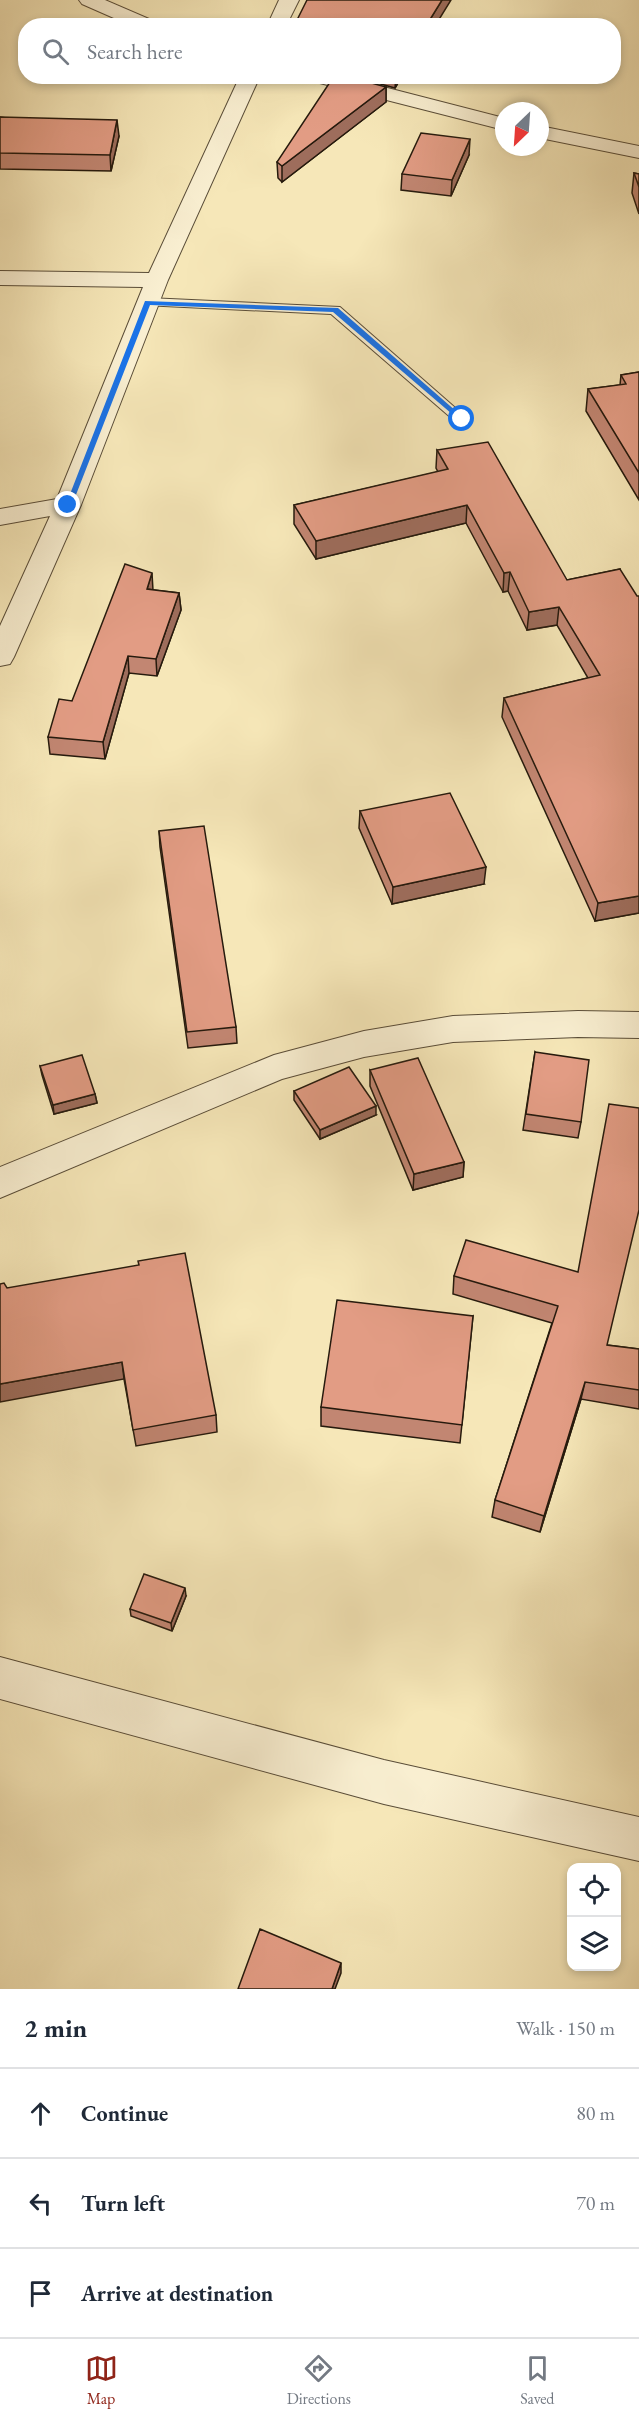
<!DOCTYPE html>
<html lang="en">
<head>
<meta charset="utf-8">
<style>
	:root { --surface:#fff; --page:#f2f2f3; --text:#1f2937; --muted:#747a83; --line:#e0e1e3; --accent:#8f2418 }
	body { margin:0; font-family:"EB Garamond",serif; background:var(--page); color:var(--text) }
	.controls { position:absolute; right:18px; bottom:18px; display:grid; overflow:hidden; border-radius:12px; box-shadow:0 3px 9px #0003 }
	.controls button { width:54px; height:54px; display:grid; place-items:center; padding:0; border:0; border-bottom:2px solid var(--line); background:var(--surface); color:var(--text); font:30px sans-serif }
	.compass { position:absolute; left:495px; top:102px; width:54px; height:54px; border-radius:50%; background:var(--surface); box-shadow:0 3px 9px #0003; rotate:205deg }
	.stop { position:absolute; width:18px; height:18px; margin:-14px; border:4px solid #1a73e8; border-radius:50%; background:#fff }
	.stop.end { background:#1a73e8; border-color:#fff; box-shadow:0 2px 6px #0008 }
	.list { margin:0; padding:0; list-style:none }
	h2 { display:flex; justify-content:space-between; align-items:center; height:78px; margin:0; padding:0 24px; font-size:26px }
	h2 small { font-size:20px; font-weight:400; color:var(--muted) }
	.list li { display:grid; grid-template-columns:39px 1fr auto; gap:18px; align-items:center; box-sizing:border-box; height:90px; padding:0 24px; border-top:2px solid var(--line) }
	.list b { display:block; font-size:22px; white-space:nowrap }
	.list em { font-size:20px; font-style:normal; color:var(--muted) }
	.icon { flex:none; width:33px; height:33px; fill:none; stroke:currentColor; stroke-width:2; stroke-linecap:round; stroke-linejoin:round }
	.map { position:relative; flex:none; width:639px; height:1989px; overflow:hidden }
	.search { position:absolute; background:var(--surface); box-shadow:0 3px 9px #0003; left:18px; right:18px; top:18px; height:66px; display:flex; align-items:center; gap:15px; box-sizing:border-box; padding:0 21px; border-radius:24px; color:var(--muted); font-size:22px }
	.sheet { height:348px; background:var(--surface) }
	nav { display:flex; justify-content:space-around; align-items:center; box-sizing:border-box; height:84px; border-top:2px solid var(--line); background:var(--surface); font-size:16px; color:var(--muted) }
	nav a { display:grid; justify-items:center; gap:3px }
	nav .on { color:var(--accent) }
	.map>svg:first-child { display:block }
</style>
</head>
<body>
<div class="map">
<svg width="639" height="1989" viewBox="0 0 639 1989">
	<rect width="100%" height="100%" fill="#f6e7b8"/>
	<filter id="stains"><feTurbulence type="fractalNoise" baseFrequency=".00333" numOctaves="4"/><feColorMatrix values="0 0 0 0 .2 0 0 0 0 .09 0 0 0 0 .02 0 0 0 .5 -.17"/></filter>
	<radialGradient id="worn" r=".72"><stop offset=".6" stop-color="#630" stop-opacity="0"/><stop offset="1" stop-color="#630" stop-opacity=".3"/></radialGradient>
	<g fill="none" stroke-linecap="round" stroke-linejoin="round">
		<g stroke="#5a4d38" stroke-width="2">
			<path id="service" d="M 148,298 L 340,307 L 468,419 L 466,422 L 456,422 L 331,314 L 143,305 L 141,302 Z"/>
		</g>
		<g stroke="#5a4d38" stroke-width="2">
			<path id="minor" d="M 79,0 L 105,0 L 156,22 L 158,26 L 132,26 L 82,4 Z
				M 279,0 L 299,0 L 286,26 L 267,26 Z
				M 240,76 L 260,76 L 168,280 L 81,505 L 14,657 L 10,664 L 0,666 L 0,626 L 50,516 L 0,525 L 0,509 L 57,499 L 143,287 L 0,285 L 0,271 L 149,273 Z
				M 305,76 L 341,76 L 504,118 L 504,130 L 308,80 Z
				M 540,126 L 639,146 L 639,158 L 540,138 Z
				M 578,1011 L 639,1012 L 639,1038 L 578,1037 L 453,1042 L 364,1057 L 282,1079 L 0,1198 L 0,1167 L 274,1055 L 364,1031 L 453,1016 Z
				M 0,1657 L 384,1760 L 639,1817 L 639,1861 L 384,1804 L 0,1699 Z"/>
		</g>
		<use href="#service" fill="#f9efd1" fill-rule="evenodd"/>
		<use href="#minor" fill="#f9efd1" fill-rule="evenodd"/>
	</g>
	<path fill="#c28672" stroke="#261a0d" stroke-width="1.5" d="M 352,76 L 402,76 L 395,88 Z
		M 386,87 L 386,102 L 282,182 L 278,178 L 277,162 Z
		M 0,117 L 119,136 L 111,171 L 0,169 Z
		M 469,155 L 451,196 L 401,190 L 402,174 Z
		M 634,173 L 639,174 L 639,214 L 632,193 Z
		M 639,372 L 639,500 L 586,411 L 588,389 L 620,385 L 621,375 Z
		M 437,450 L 567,580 L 620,569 L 639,913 L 595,921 L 502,717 L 504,698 L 588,678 L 557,625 L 527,630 L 508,591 L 503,592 L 466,523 L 316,559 L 294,524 L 294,505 L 438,472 L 436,468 Z
		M 153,590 L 179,593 L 181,610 L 157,676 L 129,673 L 105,759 L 50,754 L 48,737 L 72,701 Z
		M 360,811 L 484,884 L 392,904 L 359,828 Z
		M 159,831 L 236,1027 L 237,1043 L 188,1048 L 160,847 Z
		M 535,1052 L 581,1122 L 578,1138 L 523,1130 Z
		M 40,1066 L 95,1094 L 97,1103 L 54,1114 L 42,1075 Z
		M 370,1070 L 464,1162 L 463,1177 L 413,1190 L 370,1086 Z
		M 294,1091 L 376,1115 L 320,1139 L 294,1100 Z
		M 578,1272 L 607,1345 L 639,1349 L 639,1409 L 581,1399 L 540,1532 L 492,1517 L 495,1500 L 552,1323 L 453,1294 L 454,1276 Z
		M 7,1288 L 216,1415 L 217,1432 L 136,1446 L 124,1379 Z
		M 473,1316 L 460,1443 L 321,1426 L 321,1407 Z
		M 186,1596 L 172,1631 L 131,1616 L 130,1609 Z"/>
	<path fill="#9e6d5c" stroke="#261a0d" stroke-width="1.5" d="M 442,0 L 451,0 L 435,26 L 426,26 Z
		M 396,76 L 402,76 L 395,88 Z
		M 386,87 L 386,102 L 282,182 L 282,166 Z
		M 117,120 L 119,136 L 111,171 L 110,155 Z
		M 470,139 L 469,155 L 451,196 L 452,180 Z
		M 467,505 L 466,523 L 316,559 L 316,541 Z
		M 510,572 L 508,591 L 503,592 L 504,573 Z
		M 152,573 L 153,590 L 147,589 Z
		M 179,593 L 181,610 L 157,676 L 156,659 Z
		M 559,607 L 557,625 L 527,630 L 529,612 Z
		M 128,656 L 129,673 L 105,759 L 103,742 Z
		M 486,867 L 484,884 L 392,904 L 393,887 Z
		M 639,896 L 639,913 L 595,921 L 598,903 Z
		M 95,1094 L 97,1103 L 54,1114 L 53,1105 Z
		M 376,1106 L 376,1115 L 320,1139 L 320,1130 Z
		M 464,1162 L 463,1177 L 413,1190 L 414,1174 Z
		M 122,1362 L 124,1379 L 0,1402 L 0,1384 Z
		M 585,1382 L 581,1399 L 540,1532 L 544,1516 Z
		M 185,1588 L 186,1596 L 172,1631 L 171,1623 Z
		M 341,1963 L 341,1973 L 335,1989 L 332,1989 Z"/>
	<path fill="#e29c84" stroke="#261a0d" stroke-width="1.5" d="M 307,0 L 442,0 L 426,26 L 294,26 Z
		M 334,76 L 346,76 L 386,87 L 282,166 L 277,162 Z
		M 0,117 L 117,120 L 110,155 L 0,153 Z
		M 421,133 L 470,139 L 452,180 L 402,174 Z
		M 634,173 L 639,174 L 639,187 Z
		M 639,372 L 639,473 L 588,389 L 626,384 L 621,375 Z
		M 488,442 L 567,580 L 620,569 L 637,596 L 639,596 L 639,896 L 598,903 L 504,698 L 600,675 L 559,607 L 529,612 L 510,572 L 504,573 L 467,505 L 316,541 L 294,505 L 448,469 L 437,450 Z
		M 125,564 L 152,573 L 147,589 L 179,593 L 156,659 L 128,656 L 103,742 L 48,737 L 59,699 L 72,701 Z
		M 450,793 L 486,867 L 393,887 L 360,811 Z
		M 204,826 L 236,1027 L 187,1032 L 159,831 Z
		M 535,1052 L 589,1060 L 581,1122 L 526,1114 Z
		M 82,1055 L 95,1094 L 53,1105 L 40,1066 Z
		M 418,1058 L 464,1162 L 414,1174 L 370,1070 Z
		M 349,1067 L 376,1106 L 320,1130 L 294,1091 Z
		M 609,1104 L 639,1108 L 639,1210 L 607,1345 L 639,1349 L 639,1390 L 585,1382 L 544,1516 L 495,1500 L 558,1306 L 454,1276 L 466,1240 L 578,1272 Z
		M 185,1253 L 216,1415 L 133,1430 L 122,1362 L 0,1384 L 0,1284 L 4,1283 L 7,1288 L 139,1265 L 138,1261 Z
		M 337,1300 L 473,1316 L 462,1425 L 321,1407 Z
		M 144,1574 L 185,1588 L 171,1623 L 130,1609 Z
		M 260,1929 L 341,1963 L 332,1989 L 238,1989 Z"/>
	<path fill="#1a73e8" d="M 145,301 L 338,308 L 465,419 L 459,420 L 333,312 L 150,305 L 72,505 L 65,507 Z"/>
	<rect width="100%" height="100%" filter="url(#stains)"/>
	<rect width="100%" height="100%" fill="url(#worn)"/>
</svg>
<div class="controls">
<button><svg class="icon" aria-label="locate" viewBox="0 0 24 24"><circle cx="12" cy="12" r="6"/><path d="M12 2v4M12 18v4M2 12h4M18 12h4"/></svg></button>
<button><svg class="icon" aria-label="layers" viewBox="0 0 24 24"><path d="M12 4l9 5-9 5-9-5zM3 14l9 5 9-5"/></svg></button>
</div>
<svg class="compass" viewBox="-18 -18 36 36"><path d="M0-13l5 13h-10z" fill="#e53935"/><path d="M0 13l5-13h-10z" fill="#747a83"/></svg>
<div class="stop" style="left:462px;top:419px"></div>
<div class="stop end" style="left:68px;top:505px"></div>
<div class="search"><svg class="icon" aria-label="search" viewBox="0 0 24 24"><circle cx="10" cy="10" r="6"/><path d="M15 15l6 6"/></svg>Search here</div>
</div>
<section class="sheet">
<h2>2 min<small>Walk · 150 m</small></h2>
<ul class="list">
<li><svg class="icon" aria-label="ahead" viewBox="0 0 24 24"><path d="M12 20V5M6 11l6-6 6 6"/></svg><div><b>Continue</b></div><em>80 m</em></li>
<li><svg class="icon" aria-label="left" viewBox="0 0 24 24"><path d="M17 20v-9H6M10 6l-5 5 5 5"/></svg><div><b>Turn left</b></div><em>70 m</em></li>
<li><svg class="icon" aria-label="arrive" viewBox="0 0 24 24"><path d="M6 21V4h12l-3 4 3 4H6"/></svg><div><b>Arrive at destination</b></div></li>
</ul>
</section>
<nav>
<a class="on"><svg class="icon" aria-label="map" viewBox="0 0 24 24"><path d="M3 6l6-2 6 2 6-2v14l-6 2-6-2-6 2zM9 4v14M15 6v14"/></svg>Map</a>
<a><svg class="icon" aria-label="directions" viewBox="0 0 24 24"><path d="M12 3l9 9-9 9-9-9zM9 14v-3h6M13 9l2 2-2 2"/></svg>Directions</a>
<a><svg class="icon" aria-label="saved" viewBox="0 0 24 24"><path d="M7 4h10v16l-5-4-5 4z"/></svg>Saved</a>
</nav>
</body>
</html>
